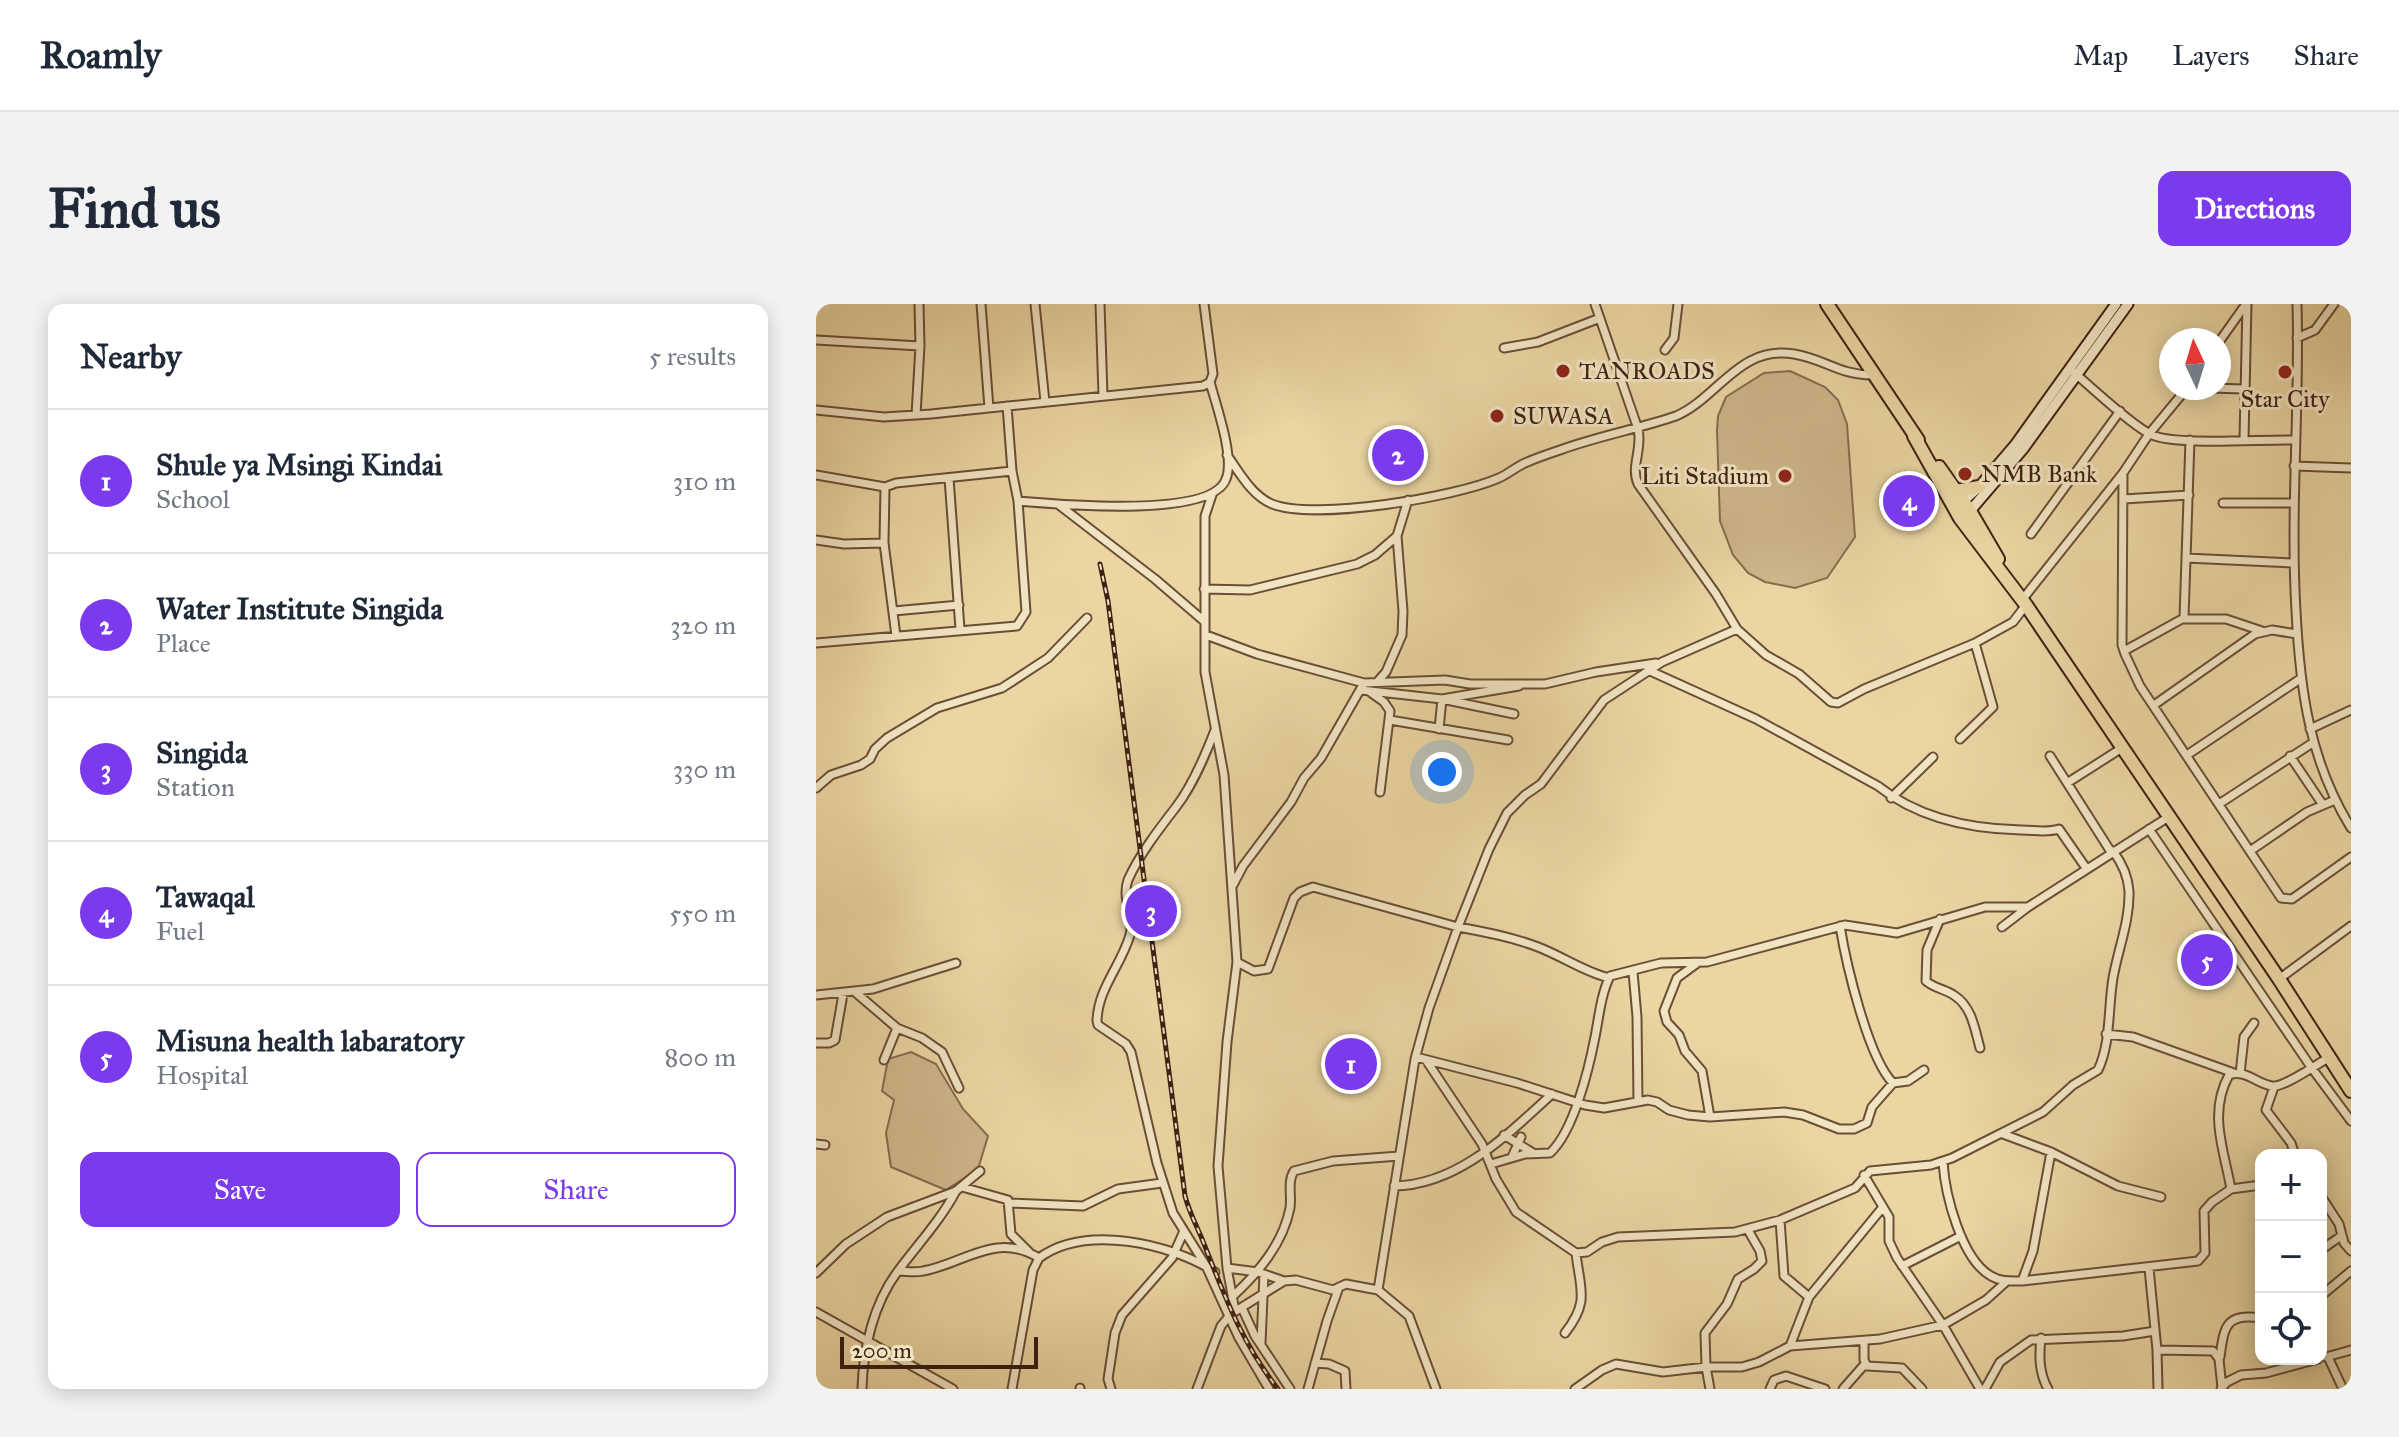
<!DOCTYPE html>
<html lang="en">
<head>
<meta charset="utf-8">
<style>
	:root { --surface:#fff; --page:#f2f2f3; --text:#1f2937; --muted:#747a83; --line:#e0e1e3; --accent:#7c3aed }
	body { margin:0; font-family:"IM FELL Great Primer",serif; background:var(--page); color:var(--text) }
	.controls { position:absolute; right:24px; bottom:24px; display:grid; overflow:hidden; border-radius:16px; box-shadow:0 4px 20px #0003 }
	.controls button { width:72px; height:72px; display:grid; place-items:center; padding:0; border:0; border-bottom:2px solid var(--line); background:var(--surface); color:var(--text); font:40px sans-serif }
	.compass { position:absolute; left:1343px; top:24px; width:72px; height:72px; border-radius:50%; background:var(--surface); box-shadow:0 4px 20px #0003; rotate:356deg }
	.scale { position:absolute; left:24px; bottom:20px; width:198px; box-sizing:border-box; padding-left:8px; border:4px solid #3f2112; border-top:0; font-size:22px; line-height:28px; white-space:nowrap; color:#3f2112; -webkit-text-stroke:6px #f1e4c3; paint-order:stroke }
	.you { position:absolute; left:626px; top:468px; width:28px; height:28px; margin:-20px; border:6px solid #fff; border-radius:50%; background:#1a73e8; box-shadow:0 0 0 12px #1a73e833 }
	.badge { display:grid; place-items:center; width:52px; height:52px; border-radius:50%; background:var(--accent); color:#fff; font-size:26px; font-weight:700 }
	.pin { position:absolute; translate:-50% -50%; border:4px solid #fff; box-shadow:0 2px 8px #0006 }
	.list { margin:0; padding:0; list-style:none }
	h2 { display:flex; justify-content:space-between; align-items:center; height:104px; margin:0; padding:0 32px; font-size:34px }
	h2 small { font-size:26px; font-weight:400; color:var(--muted) }
	.list li { display:grid; grid-template-columns:52px 1fr auto; gap:24px; align-items:center; box-sizing:border-box; height:144px; padding:0 32px; border-top:2px solid var(--line) }
	.list b { display:block; font-size:30px; white-space:nowrap }
	.list p { margin:0; font-size:26px; white-space:nowrap; color:var(--muted) }
	.list em { font-size:26px; font-style:normal; color:var(--muted) }
	.actions { display:flex; gap:16px; padding:24px 32px }
	.actions a { flex:1; padding:18px 0; border:2px solid var(--accent); border-radius:16px; text-align:center; font-size:28px; color:var(--accent) }
	.actions .main { background:var(--accent); color:#fff }
	.icon { flex:none; width:44px; height:44px; fill:none; stroke:currentColor; stroke-width:2; stroke-linecap:round; stroke-linejoin:round }
	.map { position:relative; flex:none; width:1535px; height:1085px; overflow:hidden; border-radius:16px }
	header { display:flex; align-items:center; gap:48px; box-sizing:border-box; height:112px; padding:0 40px; background:var(--surface); border-bottom:2px solid var(--line) }
	header strong { font-size:38px }
	nav { display:flex; gap:44px; margin-inline-start:auto; font-size:28px }
	.intro { display:flex; align-items:center; justify-content:space-between; box-sizing:border-box; height:192px; padding:0 48px }
	h1 { margin:0; font-size:56px }
	.button { padding:20px 36px; border-radius:16px; background:var(--accent); color:#fff; font-size:28px; font-weight:700 }
	main { display:flex; gap:48px; padding:0 48px }
	aside { flex:1; background:var(--surface); border-radius:16px; box-shadow:0 4px 20px #0003 }
	.map>svg:first-child { display:block }
</style>
</head>
<body>
<header>
<strong>Roamly</strong>
<nav><a>Map</a><a>Layers</a><a>Share</a></nav>
</header>
<div class="intro"><h1>Find us</h1><a class="button">Directions</a></div>
<main>
<aside>
<h2>Nearby<small>5 results</small></h2>
<ul class="list">
<li><span class="badge">1</span><div><b>Shule ya Msingi Kindai</b><p>School</p></div><em>310 m</em></li>
<li><span class="badge">2</span><div><b>Water Institute Singida</b><p>Place</p></div><em>320 m</em></li>
<li><span class="badge">3</span><div><b>Singida</b><p>Station</p></div><em>330 m</em></li>
<li><span class="badge">4</span><div><b>Tawaqal</b><p>Fuel</p></div><em>550 m</em></li>
<li><span class="badge">5</span><div><b>Misuna health labaratory</b><p>Hospital</p></div><em>800 m</em></li>
</ul>
<div class="actions"><a class="main">Save</a><a>Share</a></div>
</aside>
<div class="map">
<svg width="1535" height="1085" viewBox="0 0 1535 1085">
	<rect width="100%" height="100%" fill="#ead5a3"/>
	<filter id="stains"><feTurbulence type="fractalNoise" baseFrequency=".0025" numOctaves="4"/><feColorMatrix values="0 0 0 0 .2 0 0 0 0 .09 0 0 0 0 .02 0 0 0 .5 -.17"/></filter>
	<radialGradient id="worn" r=".72"><stop offset=".6" stop-color="#630" stop-opacity="0"/><stop offset="1" stop-color="#630" stop-opacity=".3"/></radialGradient>
	<path fill="#cdb68a" stroke="#866c4e" stroke-width="2" d="M 974,67 L 1009,83 L 1022,96 L 1031,120 L 1039,233 L 1011,274 L 979,284 L 949,278 L 932,269 L 917,251 L 904,217 L 901,127 L 902,112 L 910,93 L 948,69 Z
		M 95,748 L 120,760 L 147,805 L 172,832 L 162,865 L 130,886 L 75,863 L 70,829 L 78,796 L 66,787 L 72,755 Z"/>
	<g fill="none" stroke-linecap="round" stroke-linejoin="round">
		<g stroke="#6a4e36" stroke-width="11">
			<path id="street" d="M 165,0 L 173,104
				M 219,0 L 229,98
				M 284,0 L 287,92
				M 779,0 L 822,125 C 827,146 814,162 822,180 L 900,290 L 921,325 L 950,351 L 983,370 L 1015,398 L 1022,399 L 1048,385 L 1159,339 L 1197,318 L 1210,301
				M 1481,0 C 1484,102 1474,204 1480,307 C 1484,385 1493,456 1535,524
				M 1481,34 L 1499,26 L 1518,0
				M 0,36 L 104,42
				M 1403,38 L 1430,0
				M 688,44 L 722,38 L 784,14
				M 849,46 L 858,34 L 862,0
				M 1254,65 C 1273,81 1316,122 1336,131 C 1362,142 1446,135 1478,136
				M 1394,84 L 1428,85
				M 0,106 L 68,113 L 115,110 L 387,82 L 394,78 L 397,70 L 388,0
				M 100,111 L 104,42 L 103,0
				M 1428,135 L 1431,0
				M 411,151 C 423,168 436,192 456,200 C 499,217 640,193 683,174 C 692,170 700,163 709,159 C 720,154 732,150 744,146 C 782,132 822,125 860,112 C 903,93 923,41 978,50 C 1009,55 1023,71 1056,71
				M 1478,162 L 1535,164
				M 1307,169 L 1306,341 L 1309,350 L 1324,382 L 1465,594 L 1476,595 L 1535,553
				M 0,171 L 69,183
				M 133,174 L 144,325
				M 396,191 L 389,212 L 389,368 L 408,471 L 421,658 L 411,738 L 402,862 L 411,964 L 419,1007
				M 1308,195 L 1373,191
				M 202,197 C 239,200 396,215 410,175 C 419,154 400,101 394,78
				M 1407,199 L 1477,199
				M 243,201 L 339,275 L 388,317
				M 1215,230 L 1304,107
				M 0,236 L 28,240 L 68,239
				M 1370,254 L 1477,259
				M 388,285 L 434,286 L 541,260 L 559,251 L 581,232
				M 1206,296 L 1307,169 L 1333,130 L 1371,84
				M 78,307 L 143,301
				M 1368,314 L 1374,136
				M 390,331 L 441,350 L 548,379 L 629,376 L 654,380 L 729,380 L 780,368 L 840,359
				M 80,332 L 68,239 L 69,183 L 80,179 L 196,167
				M 0,339 L 201,322 L 210,308 L 202,197 L 196,167 L 191,102
				M 1308,347 L 1366,315 L 1410,315 L 1446,327
				M 832,366 L 940,415 L 1062,482 C 1102,514 1156,525 1205,526 C 1219,526 1230,529 1243,525 L 1270,564
				M 562,377 L 570,368 L 586,331 L 587,307 L 581,232 L 592,196
				M 545,386 L 626,395 L 698,410
				M 554,388 L 568,398 L 574,407 L 564,488
				M 1338,401 L 1439,330 L 1456,326 L 1481,330
				M 574,416 L 692,436
				M 623,425 L 626,395 L 703,382
				M 1494,425 L 1535,406
				M 399,426 C 389,452 377,481 360,503 C 343,525 323,551 312,576 C 305,596 319,613 314,631 C 305,662 282,684 281,717 L 282,721 L 310,740 L 315,748 L 341,859 L 357,909 L 390,962 L 423,1034 L 453,1085
				M 1144,435 L 1177,403 L 1159,339
				M 1371,451 L 1484,375
				M 1234,452 L 1295,548
				M 1474,452 L 1507,501
				M 1251,479 L 1306,444
				M 0,484 L 15,471 L 45,461 L 54,455 L 59,445 L 71,434 L 121,404 L 186,384 L 232,354 L 271,314
				M 1075,494 L 1117,453
				M 1403,500 L 1498,438
				M 1333,525 L 1495,763 L 1535,817
				M 1434,547 L 1491,508 L 1519,496
				M 417,581 L 427,562 L 475,498 L 488,474 L 505,454 L 548,379
				M 1124,615 L 1111,646 L 1110,677 C 1119,685 1130,685 1139,692 C 1156,703 1159,726 1164,744
				M 1024,622 C 1030,659 1052,754 1077,779 L 1092,777 L 1108,766
				M 1186,623 L 1212,603
				M 421,658 L 438,667 L 452,665 L 478,594 L 484,588 L 497,583 L 642,623 L 673,545 L 691,509 L 709,491 L 725,480 L 788,396 L 846,358 L 921,325
				M 880,660 L 861,674 L 848,707 L 851,718 L 863,731 L 869,747 L 886,767 L 894,813
				M 817,668 L 821,713 L 822,798
				M 1463,675 L 1535,622
				M 39,688 L 81,724 L 106,734 L 126,748 L 143,784
				M 0,691 L 57,685 L 140,659
				M 1290,730 L 1317,733 L 1418,769
				M 0,739 L 13,739 L 19,736 L 27,690
				M 600,753 L 701,779 L 769,801 L 788,804 L 832,796 L 841,798 L 853,806 L 872,811 L 894,813 L 968,808 L 987,811 L 1023,825 L 1038,825 L 1051,819 L 1056,803 L 1077,779
				M 68,756 L 81,724
				M 610,756 L 666,840 L 680,875 L 700,908 L 760,949 L 771,948 L 786,938 L 802,933 L 919,928 L 964,916 L 1039,884 L 1054,867 L 1115,861 L 1136,854 L 1227,808 L 1257,781 L 1282,766 C 1295,739 1292,704 1297,674 C 1302,645 1314,617 1313,587 C 1312,572 1306,559 1297,547
				M 1424,770 L 1428,733 L 1438,719
				M 1458,783 L 1450,806 L 1475,839 L 1479,851
				M 1187,830 L 1235,848 L 1302,882 L 1345,893
				M 688,831 L 717,849
				M 0,840 L 9,841
				M 696,853 L 705,833
				M 1127,858 C 1129,890 1145,955 1175,972 C 1185,978 1195,977 1206,977 L 1382,957 L 1389,949 L 1388,907 L 1396,898 L 1415,885 C 1408,846 1392,809 1413,771 C 1431,765 1440,780 1456,782 C 1468,784 1502,759 1514,753
				M 675,860 L 709,850 L 734,849 C 758,827 773,764 779,733 C 783,713 785,690 794,672 L 845,659 L 891,658 L 1029,621 L 1081,629 L 1169,603 L 1212,603 L 1354,512
				M 1048,871 L 1073,913 L 1073,937 L 1081,954 L 1127,1021 L 1164,1085
				M 578,882 C 642,881 691,831 736,790
				M 146,883 L 192,896 L 195,930 L 213,948
				M 1415,885 L 1445,881
				M 1505,892 L 1523,920 L 1528,939 L 1535,947
				M 194,899 L 267,902 L 302,885 L 346,879
				M 964,916 L 968,972 L 993,993
				M 1505,946 L 1525,932
				M 1086,962 L 1145,932
				M 411,964 L 442,968 L 468,977
				M 1333,964 L 1341,1046 L 1342,1085
				M 82,967 C 90,967 99,969 107,967 C 148,960 179,927 223,954 C 269,920 354,939 399,968
				M 0,969 L 30,940 L 71,913 L 140,887 L 164,867
				M 1206,977 L 1217,947 L 1235,848
				M 1505,992 L 1535,967
				M 416,993 C 442,969 467,940 474,904 C 476,891 471,878 478,867 L 517,857 L 583,852
				M 426,1004 L 439,1032 L 474,1085
				M 0,1008 L 137,1085
				M 749,1029 C 774,997 764,986 760,949
				M 1225,1034 C 1223,1052 1223,1069 1232,1085
				M 1048,1037 L 1048,1056 L 1051,1062 L 1086,1064 L 1106,1085
				M 445,1039 L 448,970
				M 974,1042 L 993,993 L 1067,903
				M 1341,1046 L 1397,1047 L 1403,1055 L 1406,1084
				M 1404,1053 C 1408,1022 1410,1009 1445,1014
				M 1510,1053 L 1535,1046
				M 1512,1053 L 1527,1085
				M 499,1059 L 513,1060 L 529,1067 L 530,1085
				M 46,1085 C 47,1046 57,1000 82,967 C 102,940 124,917 140,887
				M 196,1085 L 217,966 L 223,954
				M 264,1085 L 264,1084
				M 295,1085 L 292,1075 L 299,1029 L 306,1011 L 356,954 L 368,927
				M 381,1085 L 405,1022 L 415,1010 L 468,977 L 480,976 L 517,986 L 530,980 L 562,986
				M 492,1085 L 511,1017 L 522,986
				M 620,1085 L 593,1012 L 562,986 L 599,755 L 613,704 L 642,623 C 669,628 696,633 722,643 C 746,652 768,668 793,674
				M 759,1085 L 786,1066 L 800,1060 L 847,1068 L 890,1063 L 926,1063 L 943,1058 L 974,1042 L 1064,1035 L 1127,1021 L 1170,996 L 1191,977
				M 894,1085 L 890,1063 L 889,1029 L 911,1000 L 922,975 L 938,965 L 946,957 L 944,947 L 932,926
				M 954,1085 L 958,1076 L 970,1072 L 1009,1085
				M 1027,1085 L 1049,1060
				M 1169,1085 L 1184,1058 L 1215,1036 L 1307,1032 L 1339,1027
				M 1405,1085 L 1411,1078 L 1425,1071 L 1450,1069 L 1502,1055"/>
		</g>
		<g stroke="#3f2112" stroke-width="13">
			<path id="secondary" d="M 1144,200 L 1163,183 L 1199,141 L 1300,0
				M 1154,207 L 1207,145 L 1312,0"/>
		</g>
		<g stroke="#3f2112" stroke-width="16">
			<path id="highway" d="M 1011,0 L 1102,136
				M 1098,132 L 1144,214 L 1210,301 L 1463,675 L 1535,787
				M 1123,163 L 1154,207 L 1182,255
				M 1140,187 L 1163,183"/>
		</g>
		<use href="#street" stroke="#f1e4c3" stroke-width="7"/>
		<use href="#secondary" stroke="#f1e4c3" stroke-width="9"/>
		<use href="#highway" stroke="#ead5a3" stroke-width="12"/>
		<g stroke="#3f2112" stroke-width="5">
			<path id="rail" d="M 284,260 L 292,297 L 369,892 C 374,911 383,926 390,945 C 411,998 427,1040 462,1085"/>
		</g>
		<use href="#rail" stroke="#f1e4c3" stroke-width="2" stroke-dasharray="6" stroke-linecap="butt"/>
	</g>
	<g fill="#8f2418" stroke="#f1e4c3" stroke-width="3">
		<circle cx="747" cy="67" r="8"/>
		<circle cx="1469" cy="68" r="8"/>
		<circle cx="681" cy="112" r="8"/>
		<circle cx="1149" cy="170" r="8"/>
		<circle cx="969" cy="172" r="8"/>
	</g>
	<g text-anchor="middle" dominant-baseline="central" stroke-width="6" stroke-linejoin="round" paint-order="stroke">
		<g font-size="24" fill="#3f2112" stroke="#f1e4c3" text-anchor="start">
			<text x="763" y="67">TANROADS</text>
			<text x="1469" y="95" text-anchor="middle">Star City</text>
			<text x="697" y="112">SUWASA</text>
			<text x="1165" y="170">NMB Bank</text>
			<text x="953" y="172" text-anchor="end">Liti Stadium</text>
		</g>
	</g>
	<rect width="100%" height="100%" filter="url(#stains)"/>
	<rect width="100%" height="100%" fill="url(#worn)"/>
</svg>
<div class="controls">
<button>+</button>
<button>−</button>
<button><svg class="icon" aria-label="locate" viewBox="0 0 24 24"><circle cx="12" cy="12" r="6"/><path d="M12 2v4M12 18v4M2 12h4M18 12h4"/></svg></button>
</div>
<svg class="compass" viewBox="-18 -18 36 36"><path d="M0-13l5 13h-10z" fill="#e53935"/><path d="M0 13l5-13h-10z" fill="#747a83"/></svg>
<div class="scale">200 m</div>
<div class="you"></div>
<div class="pin badge" style="left:535px;top:760px">1</div>
<div class="pin badge" style="left:582px;top:151px">2</div>
<div class="pin badge" style="left:335px;top:607px">3</div>
<div class="pin badge" style="left:1093px;top:197px">4</div>
<div class="pin badge" style="left:1391px;top:656px">5</div>
</div>
</main>
</body>
</html>
